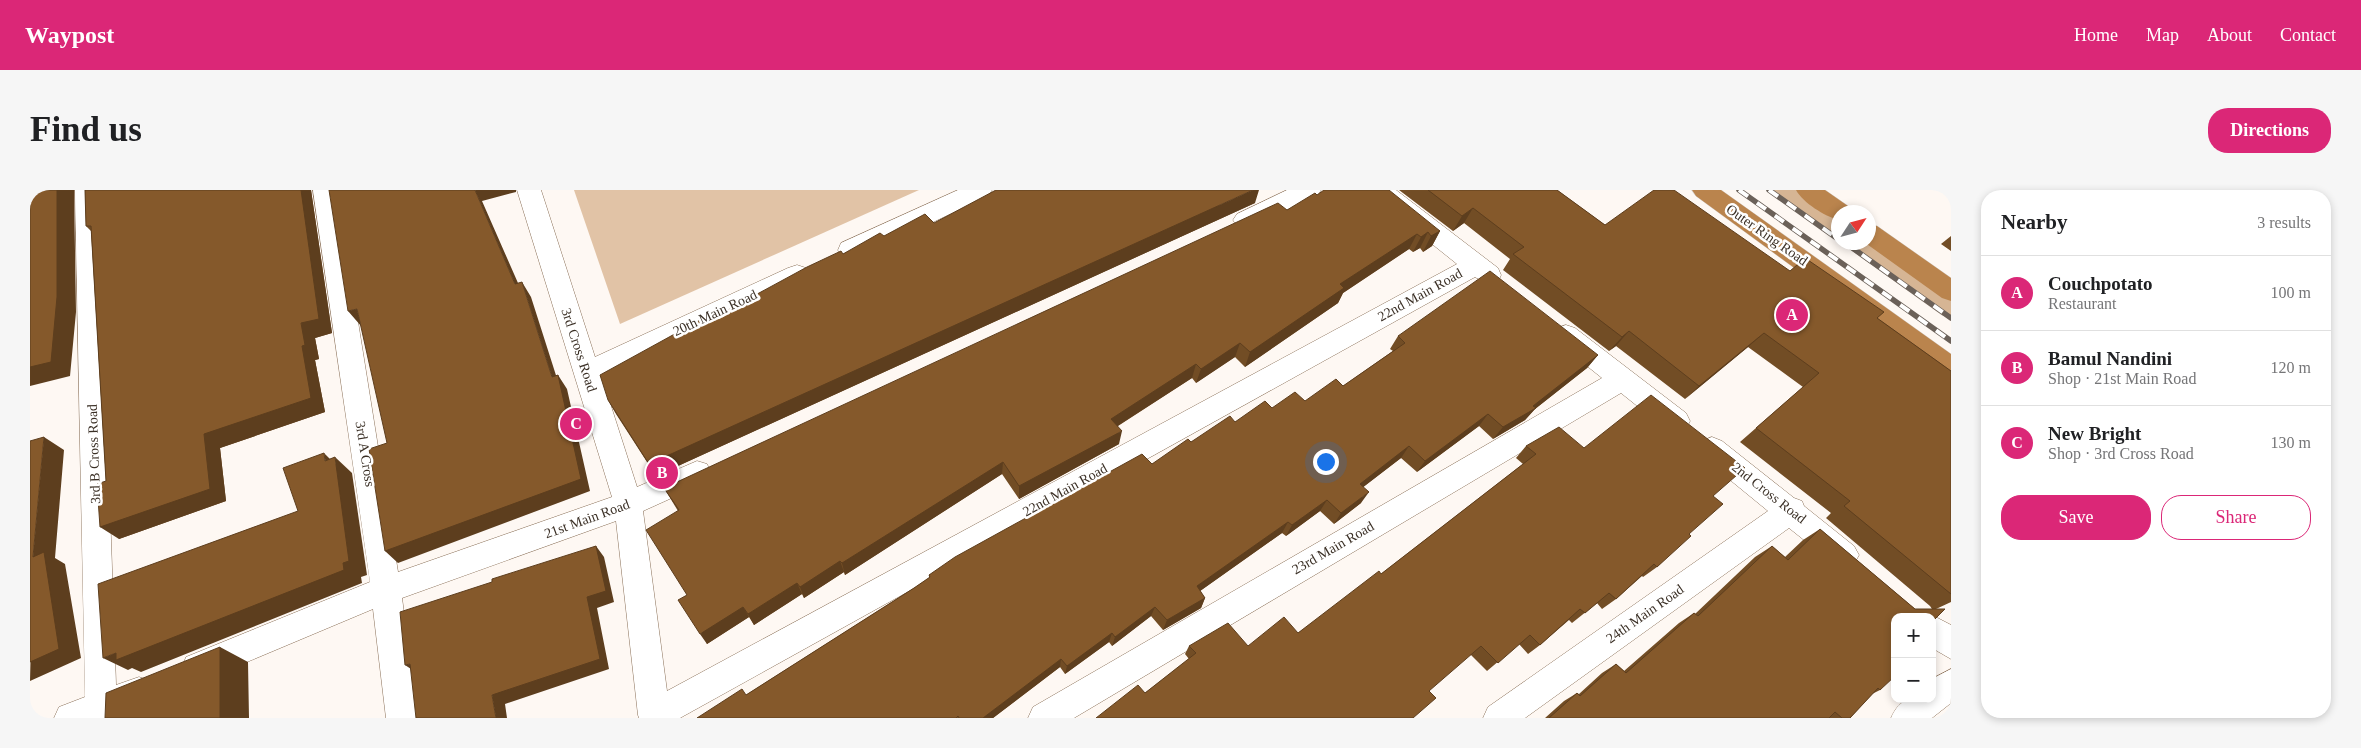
<!DOCTYPE html>
<html lang="en">
<head>
<meta charset="utf-8">
<style>
	:root { --surface:#fff; --page:#f6f6f6; --text:#202124; --muted:#757577; --line:#e0e0e0; --accent:#db2777 }
	body { margin:0; font-family:Georgia,serif; background:var(--page); color:var(--text) }
	.controls { position:absolute; right:15px; bottom:15px; display:grid; overflow:hidden; border-radius:10px; box-shadow:0 2px 8px #0003 }
	.controls button { width:45px; height:45px; display:grid; place-items:center; padding:0; border:0; border-bottom:1px solid var(--line); background:var(--surface); color:var(--text); font:25px sans-serif }
	.compass { position:absolute; left:1801px; top:15px; width:45px; height:45px; border-radius:50%; background:var(--surface); box-shadow:0 2px 8px #0003; rotate:54deg }
	.you { position:absolute; left:1295px; top:271px; width:18px; height:18px; margin:-12px; border:4px solid #fff; border-radius:50%; background:#1a73e8; box-shadow:0 0 0 8px #1a73e833 }
	.badge { display:grid; place-items:center; width:32px; height:32px; border-radius:50%; background:var(--accent); color:#fff; font-size:16px; font-weight:700 }
	.pin { position:absolute; translate:-50% -50%; border:2px solid #fff; box-shadow:0 1px 5px #0006 }
	.list { margin:0; padding:0; list-style:none }
	h2 { display:flex; justify-content:space-between; align-items:center; height:65px; margin:0; padding:0 20px; font-size:21px }
	h2 small { font-size:16px; font-weight:400; color:var(--muted) }
	.list li { display:grid; grid-template-columns:32px 1fr auto; gap:15px; align-items:center; box-sizing:border-box; height:75px; padding:0 20px; border-top:1px solid var(--line) }
	.list b { display:block; font-size:19px; white-space:nowrap }
	.list p { margin:0; font-size:16px; white-space:nowrap; color:var(--muted) }
	.list em { font-size:16px; font-style:normal; color:var(--muted) }
	.actions { display:flex; gap:10px; padding:15px 20px }
	.actions a { flex:1; padding:11px 0; border:1px solid var(--accent); border-radius:20px; text-align:center; font-size:18px; color:var(--accent) }
	.actions .main { background:var(--accent); color:#fff }
	.map { position:relative; flex:none; width:1921px; height:528px; overflow:hidden; border-radius:20px }
	header { display:flex; align-items:center; gap:30px; box-sizing:border-box; height:70px; padding:0 25px; background:var(--accent); color:#fff }
	header strong { font-size:24px }
	nav { display:flex; gap:28px; margin-inline-start:auto; font-size:18px }
	.intro { display:flex; align-items:center; justify-content:space-between; box-sizing:border-box; height:120px; padding:0 30px }
	h1 { margin:0; font-size:35px }
	.button { padding:12px 22px; border-radius:20px; background:var(--accent); color:#fff; font-size:18px; font-weight:700 }
	main { display:flex; gap:30px; padding:0 30px }
	aside { flex:1; background:var(--surface); border-radius:20px; box-shadow:0 2px 8px #0003 }
	.map>svg:first-child { display:block }
</style>
</head>
<body>
<header>
<strong>Waypost</strong>
<nav><a>Home</a><a>Map</a><a>About</a><a>Contact</a></nav>
</header>
<div class="intro"><h1>Find us</h1><a class="button">Directions</a></div>
<main>
<div class="map">
<svg width="1921" height="528" viewBox="0 0 1921 528">
	<rect width="100%" height="100%" fill="#fef8f3"/>
	<path fill="#e1c3a6" d="M 544,0 L 889,0 L 590,134 Z"/>
	<g fill="none" stroke-linecap="round" stroke-linejoin="round">
		<g stroke="#8a7058" stroke-width="1">
			<path id="minor" d="M 45,0 L 69,0 L 86,495 L 109,487 L 120,491 L 125,502 L 120,513 L 87,526 L 87,528 L 24,528 L 29,517 L 55,507 Z
				M 283,0 L 307,0 L 368,382 L 582,307 L 487,0 L 511,0 L 565,167 L 758,78 L 767,75 L 776,78 L 779,85 L 776,92 L 572,188 L 607,297 L 667,271 L 677,274 L 681,283 L 677,292 L 613,321 L 637,501 L 1427,74 L 1342,6 L 1338,0 L 1366,0 L 1468,78 L 1471,85 L 1468,92 L 1459,95 L 1445,87 L 650,528 L 609,528 L 608,525 L 586,331 L 372,408 L 388,528 L 356,528 L 343,419 L 167,493 L 156,489 L 152,478 L 156,467 L 340,392 Z
				M 928,0 L 962,0 L 958,6 L 829,67 L 820,69 L 811,67 L 808,60 L 811,53 Z
				M 1257,0 L 1291,0 L 1287,6 L 1223,36 L 1215,39 L 1207,36 L 1203,30 L 1207,24 Z
				M 1536,135 L 1545,138 L 1656,223 L 1660,231 L 1656,239 L 1646,242 L 1636,239 L 1591,203 L 1044,528 L 998,528 L 1003,517 L 1572,188 L 1527,152 L 1523,145 L 1527,138 Z
				M 1682,247 L 1692,251 L 1764,308 L 1772,311 L 1774,316 L 1824,356 L 1829,365 L 1824,374 L 1814,378 L 1804,374 L 1759,338 L 1495,528 L 1453,528 L 1458,517 L 1738,321 L 1672,267 L 1668,259 L 1672,251 Z
				M 1902,425 L 1921,435 L 1921,469 L 1902,458 L 1902,427 L 1897,427 Z
				M 1921,479 L 1921,513 L 1902,528 L 1861,528 C 1871,506 1881,509 1902,509 L 1902,489 Z"/>
		</g>
		<g stroke="#d8d5d3" stroke-width="1">
			<path id="major" d="M 1743,0 L 1772,0 L 1808,26 L 1808,47 L 1799,44 L 1747,6 Z
				M 1838,46 L 1921,105 L 1921,128 L 1912,125 L 1820,59 L 1817,52 L 1838,52 Z"/>
		</g>
		<g stroke="#d8d5d3" stroke-width="1">
			<path id="highway" d="M 1662,0 L 1691,0 L 1921,164 L 1921,189 L 1912,186 L 1666,6 Z
				M 1766,0 L 1795,0 L 1818,16 L 1822,22 L 1808,22 L 1808,30 C 1795,26 1773,13 1766,0 Z
				M 1838,34 L 1847,36 L 1921,88 L 1921,111 L 1912,108 L 1834,52 L 1838,52 Z"/>
		</g>
		<use href="#minor" fill="#fff" fill-rule="evenodd"/>
		<use href="#major" fill="#d6b594" fill-rule="evenodd"/>
		<use href="#highway" fill="#ba844d" fill-rule="evenodd"/>
		<g stroke="#6b6159" stroke-width="5.5">
			<path id="rail" d="M 1709,0 L 1921,151
				M 1739,0 L 1808,49
				M 1814,52 L 1921,128"/>
		</g>
		<use href="#rail" stroke="#fff" stroke-width="4" stroke-dasharray="11" stroke-linecap="butt"/>
	</g>
	<path fill="#724d25" d="M 55,0 L 281,0 L 302,143 L 285,148 L 289,169 L 285,170 L 295,222 L 190,258 L 196,311 L 89,349 L 76,291 L 61,41 L 56,36 Z
		M 1369,0 L 1527,0 L 1575,35 L 1760,81 L 1847,128 L 1921,181 L 1921,412 L 1906,419 L 1902,427 L 1850,500 L 1842,504 L 1820,528 L 1515,528 L 1534,511 L 1547,503 L 1549,504 L 1572,483 L 1586,474 L 1594,481 L 1649,433 L 1664,423 L 1665,424 L 1725,367 L 1742,356 L 1755,367 L 1773,350 L 1790,339 L 1885,419 L 1902,419 L 1900,416 L 1796,328 L 1801,323 L 1710,252 L 1773,197 L 1718,157 L 1655,209 L 1586,156 L 1579,161 L 1473,80 L 1480,69 L 1434,33 L 1423,41 Z
		M 1287,5 L 1410,41 L 1402,56 L 1393,62 L 1390,58 L 1383,62 L 1379,59 L 1313,103 L 1308,113 L 1215,177 L 1205,167 L 1166,193 L 1162,188 L 1088,236 L 1089,254 L 989,309 L 972,284 L 815,385 L 814,382 L 774,408 L 772,404 L 724,435 L 719,427 L 677,454 L 657,405 L 648,321 L 634,298 L 1257,20 Z
		M 1225,13 L 626,286 L 586,224 L 578,210 L 683,128 L 813,64 L 854,46 L 904,33 Z
		M 1921,46 L 1921,61 L 1911,54 Z
		M 1368,146 L 1568,165 L 1557,178 L 1505,219 L 1495,230 L 1463,249 L 1449,236 L 1387,282 L 1371,268 L 1333,297 L 1331,313 L 1304,334 L 1290,321 L 1256,346 L 1252,343 L 1170,401 L 1175,408 L 1171,418 L 1133,440 L 1121,426 L 1082,456 L 1079,452 L 1035,484 L 1030,477 L 963,528 L 667,528 L 716,505 L 884,398 L 899,388 L 899,385 L 1122,274 L 1161,252 L 1205,232 L 1242,218 L 1275,211 L 1313,196 L 1363,161 L 1360,159 Z
		M 1496,256 L 1554,258 L 1683,306 L 1659,344 L 1627,377 L 1613,387 L 1612,386 L 1586,409 L 1572,419 L 1567,413 L 1542,433 L 1539,430 L 1510,455 L 1498,464 L 1489,454 L 1457,481 L 1441,465 L 1115,503 L 1159,469 L 1155,464 L 1159,456 L 1218,456 L 1268,443 L 1351,384 L 1493,274 L 1486,268 Z"/>
	<path fill="#5d3e1e" d="M 27,0 L 44,0 L 46,122 L 40,186 L 0,196 L 0,177 Z
		M 271,0 L 281,0 L 302,143 L 285,148 L 289,169 L 285,170 L 295,222 L 190,258 L 196,311 L 89,349 L 70,337 L 272,156 Z
		M 445,0 L 486,0 L 486,2 L 452,11 L 495,109 L 485,94 Z
		M 1223,0 L 1229,0 L 1225,13 L 626,286 L 619,274 Z
		M 1443,18 L 1434,33 L 1423,41 L 1432,26 Z
		M 1410,41 L 1402,56 L 1393,62 L 1401,46 Z
		M 1398,42 L 1390,58 L 1383,62 L 1391,47 Z
		M 1387,44 L 1379,59 L 1313,103 L 1308,113 L 1215,177 L 1220,162 L 1310,94 Z
		M 492,92 L 501,107 L 531,201 L 522,187 Z
		M 327,119 L 331,136 L 318,121 Z
		M 1599,141 L 1586,156 L 1579,161 L 1592,147 Z
		M 1734,143 L 1718,157 L 1655,209 L 1669,196 Z
		M 1210,153 L 1205,167 L 1166,193 L 1171,179 Z
		M 1568,165 L 1557,178 L 1505,219 L 1495,230 L 1463,249 L 1473,237 L 1503,216 Z
		M 1166,174 L 1162,188 L 1078,242 L 1081,229 Z
		M 528,185 L 537,199 L 560,301 L 368,373 L 355,361 Z
		M 1458,224 L 1449,236 L 1387,282 L 1395,271 Z
		M 1092,241 L 1089,254 L 989,309 L 989,296 Z
		M 14,247 L 34,260 L 25,368 L 35,374 L 51,468 L 0,491 L 3,367 Z
		M 1379,256 L 1371,268 L 1323,305 L 1330,294 Z
		M 294,263 L 306,275 L 305,267 L 322,283 L 337,385 L 331,387 L 332,393 L 111,482 L 102,478 L 98,480 L 73,468 L 313,373 Z
		M 973,272 L 972,284 L 815,385 L 812,373 Z
		M 1339,302 L 1331,313 L 1304,334 L 1311,323 Z
		M 1297,310 L 1290,321 L 1256,346 L 1262,335 Z
		M 1258,332 L 1252,343 L 1163,406 L 1167,396 Z
		M 566,356 L 574,367 L 584,412 L 567,418 L 579,479 L 475,514 L 477,528 L 466,528 L 462,505 L 557,407 Z
		M 810,371 L 814,382 L 774,408 L 770,397 Z
		M 767,393 L 772,404 L 724,435 L 718,424 Z
		M 1175,408 L 1171,418 L 1133,440 L 1137,430 Z
		M 713,417 L 719,427 L 677,454 L 670,444 Z
		M 1125,417 L 1121,426 L 1082,456 L 1085,447 Z
		M 1082,443 L 1079,452 L 1035,484 L 1037,476 Z
		M 190,457 L 218,472 L 219,528 L 190,528 Z
		M 1031,469 L 1030,477 L 963,528 L 953,528 Z
		M 380,474 L 390,485 L 375,475 Z"/>
	<path fill="#85592b" stroke="#5d3e1e" d="M 0,0 L 27,0 L 27,107 L 21,172 L 0,177 Z
		M 55,0 L 271,0 L 289,129 L 271,133 L 275,155 L 272,156 L 281,208 L 174,244 L 180,299 L 70,337 L 67,294 L 76,291 L 61,36 L 56,36 Z
		M 299,0 L 445,0 L 485,94 L 492,92 L 522,187 L 528,185 L 551,289 L 355,361 L 339,259 L 357,253 L 327,119 L 318,121 Z
		M 966,0 L 1223,0 L 619,274 L 578,210 L 570,185 L 681,124 L 683,128 L 777,77 L 811,61 L 813,64 L 850,43 L 854,46 L 895,24 L 904,33 Z
		M 1294,0 L 1359,0 L 1410,41 L 1401,46 L 1398,42 L 1391,47 L 1387,44 L 1310,94 L 1314,98 L 1220,162 L 1210,153 L 1171,179 L 1166,174 L 1081,229 L 1092,241 L 989,296 L 973,272 L 812,373 L 810,371 L 770,397 L 767,393 L 718,424 L 713,417 L 670,444 L 648,410 L 657,405 L 616,340 L 649,320 L 634,298 L 1248,13 L 1257,20 L 1285,3 L 1287,5 Z
		M 1398,0 L 1527,0 L 1575,35 L 1624,0 L 1644,0 L 1760,81 L 1775,68 L 1854,122 L 1847,128 L 1921,181 L 1921,404 L 1814,316 L 1820,311 L 1726,238 L 1789,183 L 1734,143 L 1669,196 L 1599,141 L 1592,147 L 1483,64 L 1494,57 L 1443,18 L 1432,26 Z
		M 1460,81 L 1568,165 L 1503,216 L 1506,218 L 1473,237 L 1458,224 L 1395,271 L 1379,256 L 1330,294 L 1339,302 L 1311,323 L 1297,310 L 1262,335 L 1258,332 L 1167,396 L 1175,408 L 1137,430 L 1125,417 L 1085,447 L 1082,443 L 1037,476 L 1031,469 L 953,528 L 929,528 L 928,526 L 926,528 L 667,528 L 712,499 L 716,505 L 884,398 L 900,387 L 899,385 L 925,367 L 1112,264 L 1122,274 L 1158,249 L 1161,252 L 1200,226 L 1205,232 L 1235,211 L 1242,218 L 1265,202 L 1275,211 L 1306,189 L 1313,196 L 1375,153 L 1368,146 Z
		M 1621,205 L 1715,278 L 1683,306 L 1693,314 L 1659,344 L 1661,346 L 1627,377 L 1624,374 L 1586,409 L 1579,403 L 1555,423 L 1550,419 L 1510,455 L 1500,445 L 1468,473 L 1451,456 L 1399,501 L 1406,508 L 1383,528 L 1066,528 L 1108,495 L 1115,503 L 1166,463 L 1159,456 L 1198,433 L 1218,456 L 1254,427 L 1268,443 L 1349,381 L 1351,384 L 1506,264 L 1496,256 L 1529,237 L 1554,258 Z
		M 14,247 L 3,367 L 14,362 L 29,459 L 0,472 L 0,251 Z
		M 294,263 L 295,271 L 305,267 L 319,371 L 313,373 L 314,380 L 86,470 L 86,463 L 73,468 L 68,394 L 268,321 L 253,278 Z
		M 1790,339 L 1885,419 L 1915,419 L 1902,432 L 1902,427 L 1865,427 L 1865,486 L 1850,500 L 1848,498 L 1820,528 L 1812,528 L 1805,522 L 1799,528 L 1519,528 L 1547,503 L 1550,506 L 1586,474 L 1596,483 L 1664,423 L 1668,426 L 1742,356 L 1758,370 Z
		M 566,356 L 576,401 L 557,407 L 570,469 L 462,505 L 466,528 L 386,528 L 380,474 L 375,475 L 370,422 L 462,392 L 462,389 Z
		M 190,457 L 190,528 L 75,528 L 76,503 Z"/>
	<g text-anchor="middle" dominant-baseline="central" stroke-width="5" stroke-linejoin="round" paint-order="stroke">
		<g font-size="14" fill="#3a2f25" stroke="#fff">
			<text transform="translate(1737 45) rotate(35)">Outer Ring Road</text>
			<text transform="translate(1390 105) rotate(-29)">22nd Main Road</text>
			<text transform="translate(685 123) rotate(-25)">20th Main Road</text>
			<text transform="translate(549 160) rotate(72)">3rd Cross Road</text>
			<text transform="translate(64 264) rotate(-92)">3rd B Cross Road</text>
			<text transform="translate(335 264) rotate(81)">3rd A Cross</text>
			<text transform="translate(1035 300) rotate(-29)">22nd Main Road</text>
			<text transform="translate(1739 303) rotate(38)">2nd Cross Road</text>
			<text transform="translate(557 329) rotate(-20)">21st Main Road</text>
			<text transform="translate(1303 358) rotate(-30)">23rd Main Road</text>
			<text transform="translate(1615 424) rotate(-35)">24th Main Road</text>
		</g>
	</g>
</svg>
<div class="controls">
<button>+</button>
<button>−</button>
</div>
<svg class="compass" viewBox="-18 -18 36 36"><path d="M0-13l5 13h-10z" fill="#e53935"/><path d="M0 13l5-13h-10z" fill="#757577"/></svg>
<div class="you"></div>
<div class="pin badge" style="left:1762px;top:125px">A</div>
<div class="pin badge" style="left:632px;top:283px">B</div>
<div class="pin badge" style="left:546px;top:234px">C</div>
</div>
<aside>
<h2>Nearby<small>3 results</small></h2>
<ul class="list">
<li><span class="badge">A</span><div><b>Couchpotato</b><p>Restaurant</p></div><em>100 m</em></li>
<li><span class="badge">B</span><div><b>Bamul Nandini</b><p>Shop · 21st Main Road</p></div><em>120 m</em></li>
<li><span class="badge">C</span><div><b>New Bright</b><p>Shop · 3rd Cross Road</p></div><em>130 m</em></li>
</ul>
<div class="actions"><a class="main">Save</a><a>Share</a></div>
</aside>
</main>
</body>
</html>
